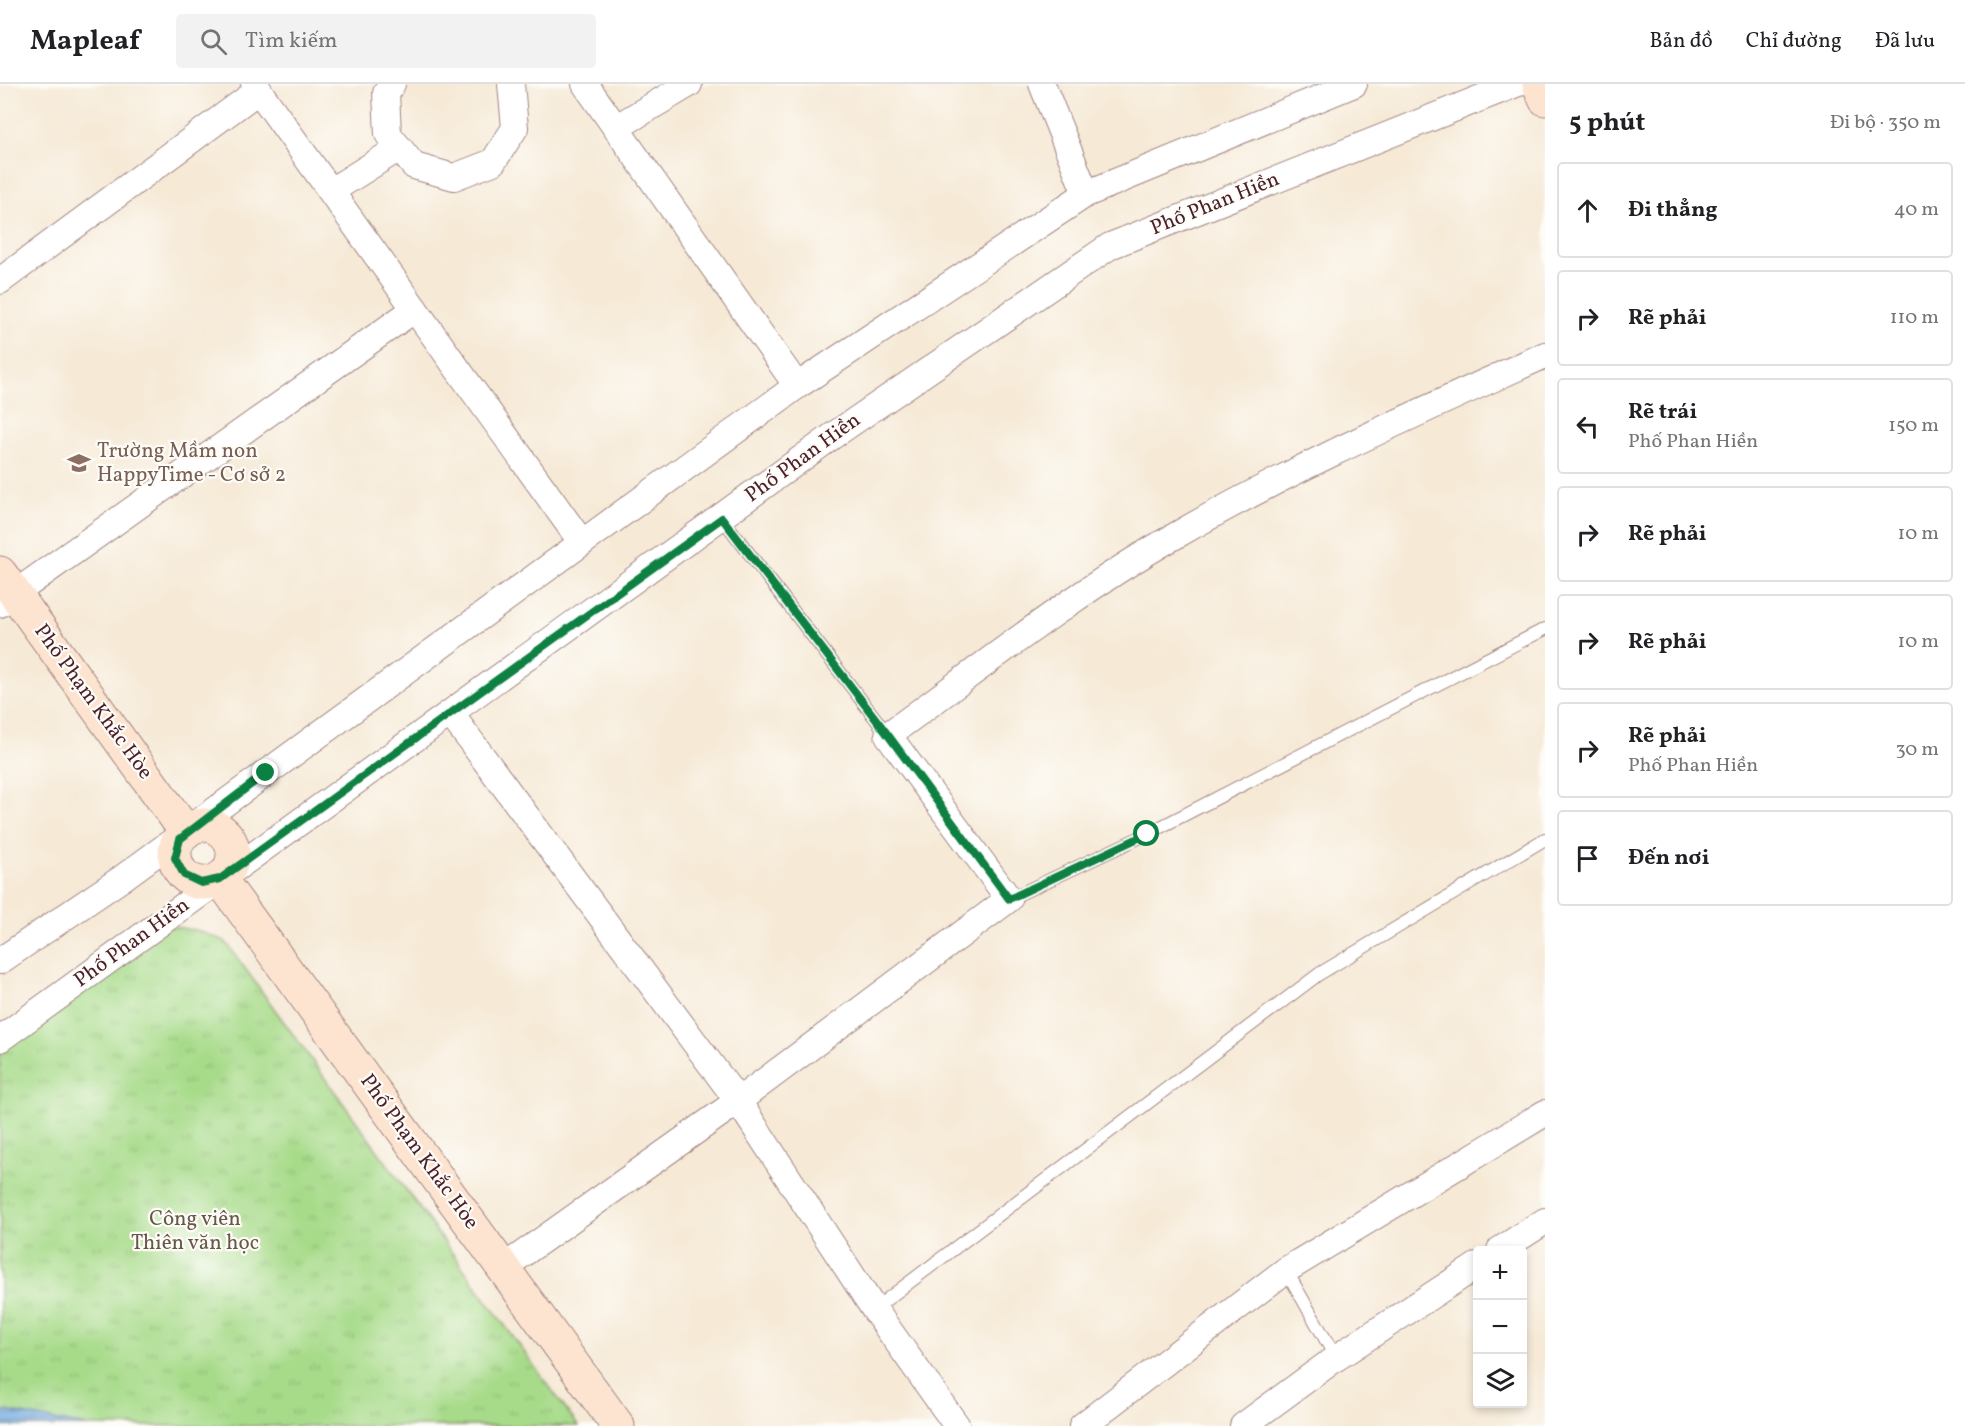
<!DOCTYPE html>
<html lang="vi">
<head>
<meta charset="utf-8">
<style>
	:root { --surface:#fff; --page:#f2f2f2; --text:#202124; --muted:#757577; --line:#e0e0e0 }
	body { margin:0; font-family:Vollkorn,serif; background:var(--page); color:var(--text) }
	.controls { position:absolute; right:18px; bottom:18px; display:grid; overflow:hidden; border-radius:6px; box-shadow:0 3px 9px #0003 }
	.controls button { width:54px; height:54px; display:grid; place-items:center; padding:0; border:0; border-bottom:2px solid var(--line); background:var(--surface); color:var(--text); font:30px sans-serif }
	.stop { position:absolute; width:18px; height:18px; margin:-14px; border:4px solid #0b8043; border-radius:50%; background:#fff }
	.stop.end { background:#0b8043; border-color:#fff; box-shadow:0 2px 6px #0008 }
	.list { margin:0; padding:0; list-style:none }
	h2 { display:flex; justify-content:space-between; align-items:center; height:78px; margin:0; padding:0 24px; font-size:26px }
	h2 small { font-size:20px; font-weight:400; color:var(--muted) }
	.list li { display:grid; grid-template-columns:39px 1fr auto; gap:18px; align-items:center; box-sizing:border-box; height:96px; margin:0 12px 12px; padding:0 12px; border:2px solid var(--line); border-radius:6px }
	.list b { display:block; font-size:22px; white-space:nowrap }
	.list p { margin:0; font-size:20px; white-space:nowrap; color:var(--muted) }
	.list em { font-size:20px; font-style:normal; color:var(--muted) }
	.icon { flex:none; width:33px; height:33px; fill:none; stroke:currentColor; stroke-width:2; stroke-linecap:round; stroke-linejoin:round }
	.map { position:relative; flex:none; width:1545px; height:1342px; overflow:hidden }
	header { display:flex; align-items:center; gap:36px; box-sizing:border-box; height:84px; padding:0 30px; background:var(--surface); border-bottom:2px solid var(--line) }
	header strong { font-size:28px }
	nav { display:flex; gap:33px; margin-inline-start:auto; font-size:21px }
	.search { width:420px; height:54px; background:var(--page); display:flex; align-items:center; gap:15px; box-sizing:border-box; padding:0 21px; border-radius:6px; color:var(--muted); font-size:22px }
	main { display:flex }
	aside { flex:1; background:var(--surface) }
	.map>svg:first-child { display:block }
</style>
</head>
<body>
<header>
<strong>Mapleaf</strong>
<div class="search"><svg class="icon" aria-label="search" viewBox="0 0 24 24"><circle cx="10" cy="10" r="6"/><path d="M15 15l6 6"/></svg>Tìm kiếm</div>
<nav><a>Bản đồ</a><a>Chỉ đường</a><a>Đã lưu</a></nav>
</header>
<main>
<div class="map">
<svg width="1545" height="1342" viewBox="0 0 1545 1342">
	<defs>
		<pattern id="grass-tufts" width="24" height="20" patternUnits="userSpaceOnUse" patternTransform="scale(1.5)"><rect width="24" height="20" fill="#a7db8a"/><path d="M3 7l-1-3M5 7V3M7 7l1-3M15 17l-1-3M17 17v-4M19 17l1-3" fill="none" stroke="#91bc77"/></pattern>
		<pattern id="water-rules" width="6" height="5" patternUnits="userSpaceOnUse" patternTransform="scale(1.5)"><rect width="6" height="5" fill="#6eaadf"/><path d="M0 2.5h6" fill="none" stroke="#5c8ab5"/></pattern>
	</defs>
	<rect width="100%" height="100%" fill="#fdfcf7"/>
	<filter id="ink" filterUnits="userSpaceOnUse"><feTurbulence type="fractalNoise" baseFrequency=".0167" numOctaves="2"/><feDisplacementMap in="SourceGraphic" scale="12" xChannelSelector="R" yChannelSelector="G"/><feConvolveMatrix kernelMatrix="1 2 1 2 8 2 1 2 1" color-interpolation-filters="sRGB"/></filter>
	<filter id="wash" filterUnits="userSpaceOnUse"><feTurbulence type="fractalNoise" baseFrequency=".008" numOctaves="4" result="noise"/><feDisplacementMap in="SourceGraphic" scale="24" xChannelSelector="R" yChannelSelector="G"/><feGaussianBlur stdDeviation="1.35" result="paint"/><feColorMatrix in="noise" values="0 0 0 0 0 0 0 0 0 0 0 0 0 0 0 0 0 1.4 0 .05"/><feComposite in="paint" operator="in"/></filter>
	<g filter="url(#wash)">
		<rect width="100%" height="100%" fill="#f6e9d6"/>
		<path fill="url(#grass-tufts)" stroke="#787d5a" stroke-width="1.5" d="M 157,841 L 196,846 L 225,857 L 578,1342 L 0,1342 L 0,959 Z"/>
		<path fill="url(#water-rules)" stroke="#5c6485" stroke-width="1.5" d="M 6,1327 L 87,1342 L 0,1342 L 0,1328 Z"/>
	</g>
	<g filter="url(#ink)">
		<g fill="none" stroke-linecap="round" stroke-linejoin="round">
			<g stroke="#a08480" stroke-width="14">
				<path id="lane" d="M 722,434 L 888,651
					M 1009,815 L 1147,750 L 1545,545
					M 1286,1186 L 1336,1274
					M 874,1225 L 1319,890 L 1545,755"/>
			</g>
			<g stroke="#a08480" stroke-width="28">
				<path id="street" d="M 254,0 L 582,459
					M 392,0 L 386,9 L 388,50 L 414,82 L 454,93 L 493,78 L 515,44 L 511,0
					M 585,0 L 797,302
					M 1042,0 L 1086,110
					M 617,43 L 689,0
					M 331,107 L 399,64
					M 0,197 L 259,6
					M 0,520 L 415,225
					M 450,629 L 738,1017 L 874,1225 L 957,1342
					M 0,877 L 121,795 L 797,302 L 1086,110 L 1354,0
					M 0,955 L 834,351 L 1110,162 L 1516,0
					M 1500,1166 L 1545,1137
					M 503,1184 L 738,1017 L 1009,815 L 888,651 C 982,583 1074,509 1175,452 C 1294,383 1420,328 1545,271
					M 1082,1342 L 1286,1186 L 1545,1029
					M 1243,1342 L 1336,1274 L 1478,1181"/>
			</g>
			<g stroke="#a08480" stroke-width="35">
				<path id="secondary" d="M 1539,0 L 1545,15
					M 0,489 L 186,748
					M175 770a29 29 0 1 1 58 0a29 29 0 1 1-58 0Z
					M 220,795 L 618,1342"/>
			</g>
			<use href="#lane" stroke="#fff" stroke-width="12"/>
			<use href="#street" stroke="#fff" stroke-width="26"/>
			<use href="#secondary" stroke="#fde4d0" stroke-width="33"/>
		</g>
	</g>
	<g fill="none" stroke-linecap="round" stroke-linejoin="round" filter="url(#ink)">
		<path stroke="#0b8043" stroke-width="8" d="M 266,689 L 180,755 L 175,774 L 184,791 L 201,799 L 220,795 L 722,434 L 888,651 L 1009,815 L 1147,750"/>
	</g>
	<defs>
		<g id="school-bare" transform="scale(1.8)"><path d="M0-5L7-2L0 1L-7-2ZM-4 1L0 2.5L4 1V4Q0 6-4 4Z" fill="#8d6e63" stroke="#fdfcf7" stroke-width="2.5" paint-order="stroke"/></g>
	</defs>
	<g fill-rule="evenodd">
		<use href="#school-bare" x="79" y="379"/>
	</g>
	<g text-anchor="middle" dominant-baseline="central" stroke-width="4.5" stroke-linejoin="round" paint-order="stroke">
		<g font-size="21" fill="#4a1f2b" stroke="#fdfcf7">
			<text transform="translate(1215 120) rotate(-22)">Phố Phan Hiền</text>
			<text transform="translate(803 374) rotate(-36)">Phố Phan Hiền</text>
			<text transform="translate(93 618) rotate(54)">Phố Phạm Khắc Hòe</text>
			<text transform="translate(132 859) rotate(-36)">Phố Phan Hiền</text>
			<text transform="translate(419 1068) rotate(54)">Phố Phạm Khắc Hòe</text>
		</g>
		<g font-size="21" fill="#785e54" stroke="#fdfcf7" text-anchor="start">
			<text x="97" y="367">Trường Mầm non<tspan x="97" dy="24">HappyTime - Cơ sở 2</tspan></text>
		</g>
		<g font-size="21" fill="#665748" stroke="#fdfcf7">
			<text x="195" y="1135">Công viên<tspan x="195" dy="24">Thiên văn học</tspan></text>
		</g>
	</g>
</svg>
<div class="controls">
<button>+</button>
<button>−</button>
<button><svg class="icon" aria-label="layers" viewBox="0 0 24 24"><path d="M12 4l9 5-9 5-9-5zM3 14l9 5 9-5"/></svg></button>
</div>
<div class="stop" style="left:1147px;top:750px"></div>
<div class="stop end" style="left:266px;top:689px"></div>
</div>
<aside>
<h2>5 phút<small>Đi bộ · 350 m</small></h2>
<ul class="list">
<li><svg class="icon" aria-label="ahead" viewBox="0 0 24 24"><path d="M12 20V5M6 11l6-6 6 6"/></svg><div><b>Đi thẳng</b></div><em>40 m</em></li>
<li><svg class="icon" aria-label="right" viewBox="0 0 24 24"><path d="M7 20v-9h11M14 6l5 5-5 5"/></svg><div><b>Rẽ phải</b></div><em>110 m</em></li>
<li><svg class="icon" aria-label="left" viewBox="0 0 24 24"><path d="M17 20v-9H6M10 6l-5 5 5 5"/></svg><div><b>Rẽ trái</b><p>Phố Phan Hiền</p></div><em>150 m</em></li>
<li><svg class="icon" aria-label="right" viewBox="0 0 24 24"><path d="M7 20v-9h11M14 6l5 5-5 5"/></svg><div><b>Rẽ phải</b></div><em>10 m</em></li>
<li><svg class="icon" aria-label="right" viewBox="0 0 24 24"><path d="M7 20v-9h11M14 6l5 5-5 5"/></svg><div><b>Rẽ phải</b></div><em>10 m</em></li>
<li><svg class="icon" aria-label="right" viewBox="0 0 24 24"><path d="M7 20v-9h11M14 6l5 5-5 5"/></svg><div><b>Rẽ phải</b><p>Phố Phan Hiền</p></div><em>30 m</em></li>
<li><svg class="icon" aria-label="arrive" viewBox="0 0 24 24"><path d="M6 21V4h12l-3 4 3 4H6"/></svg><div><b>Đến nơi</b></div></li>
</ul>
</aside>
</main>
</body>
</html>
